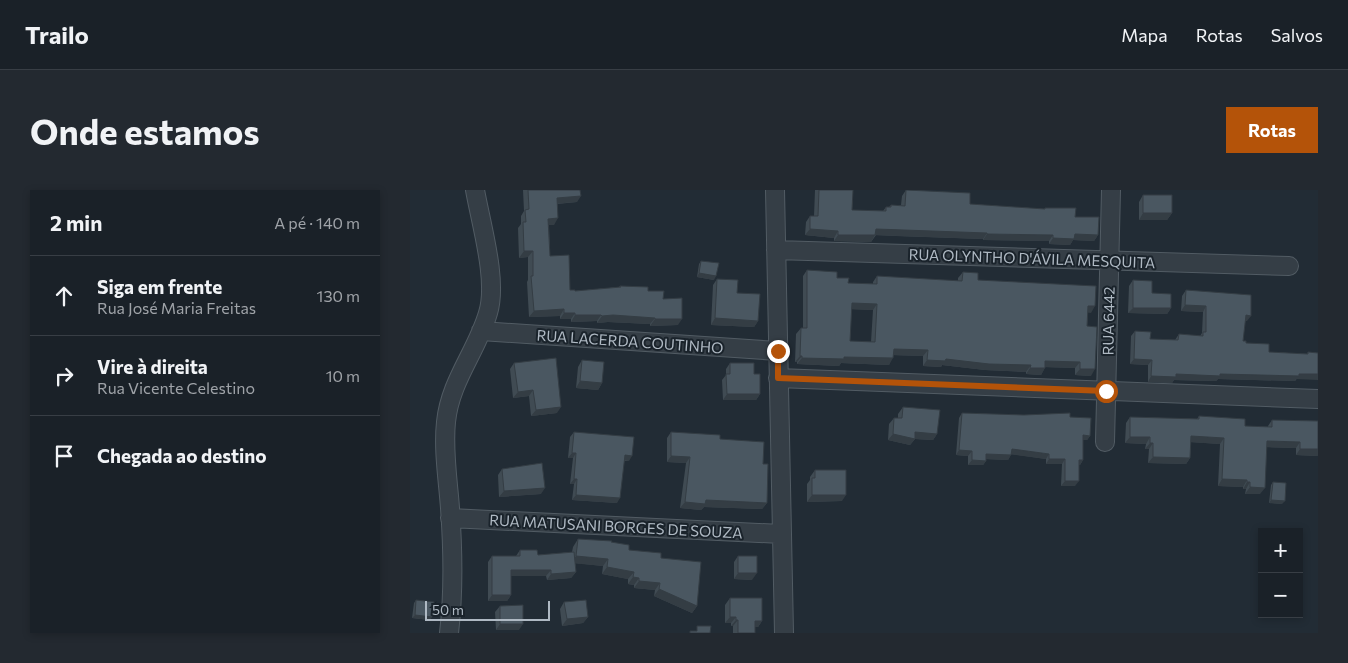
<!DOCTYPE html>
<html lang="pt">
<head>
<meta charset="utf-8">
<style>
	:root { --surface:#1a2128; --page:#232930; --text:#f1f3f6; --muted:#9fa3a8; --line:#383e45; --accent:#b45309 }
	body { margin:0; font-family:Commissioner,sans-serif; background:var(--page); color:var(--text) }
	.controls { position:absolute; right:15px; bottom:15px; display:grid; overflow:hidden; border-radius:0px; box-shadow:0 2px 8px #0003 }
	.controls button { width:45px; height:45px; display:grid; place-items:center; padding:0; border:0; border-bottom:1px solid var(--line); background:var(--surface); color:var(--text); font:25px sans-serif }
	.scale { position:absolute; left:15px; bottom:12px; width:125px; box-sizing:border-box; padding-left:5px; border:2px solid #afb9c3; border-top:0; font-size:14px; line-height:18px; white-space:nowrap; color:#afb9c3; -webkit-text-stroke:4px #1a232b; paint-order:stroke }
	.stop { position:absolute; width:15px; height:15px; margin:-11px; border:4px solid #b45309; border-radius:50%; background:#fff }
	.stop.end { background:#b45309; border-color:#fff; box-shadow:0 1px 5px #0008 }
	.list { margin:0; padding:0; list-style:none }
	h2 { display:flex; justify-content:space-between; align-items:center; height:65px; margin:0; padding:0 20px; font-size:21px }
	h2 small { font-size:16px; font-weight:400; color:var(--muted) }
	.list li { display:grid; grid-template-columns:32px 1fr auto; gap:15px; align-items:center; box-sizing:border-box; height:80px; padding:0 20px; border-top:1px solid var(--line) }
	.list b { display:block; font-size:19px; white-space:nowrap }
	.list p { margin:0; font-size:16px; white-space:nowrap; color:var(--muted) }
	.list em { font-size:16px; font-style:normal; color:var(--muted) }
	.icon { flex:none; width:28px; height:28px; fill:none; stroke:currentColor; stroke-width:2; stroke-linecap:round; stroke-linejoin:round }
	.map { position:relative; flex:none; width:908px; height:443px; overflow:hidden; border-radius:0px }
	header { display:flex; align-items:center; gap:30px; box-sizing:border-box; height:70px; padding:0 25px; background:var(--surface); border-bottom:1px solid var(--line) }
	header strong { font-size:24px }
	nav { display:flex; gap:28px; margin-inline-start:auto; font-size:18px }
	.intro { display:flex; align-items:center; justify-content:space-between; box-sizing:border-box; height:120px; padding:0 30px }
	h1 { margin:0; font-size:35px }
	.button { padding:12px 22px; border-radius:0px; background:var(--accent); color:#fff; font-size:18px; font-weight:700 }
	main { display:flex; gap:30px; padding:0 30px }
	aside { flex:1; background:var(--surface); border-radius:0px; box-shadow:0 2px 8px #0003 }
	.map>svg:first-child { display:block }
</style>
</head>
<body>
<header>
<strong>Trailo</strong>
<nav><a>Mapa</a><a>Rotas</a><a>Salvos</a></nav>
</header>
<div class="intro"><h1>Onde estamos</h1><a class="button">Rotas</a></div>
<main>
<aside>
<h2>2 min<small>A pé · 140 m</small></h2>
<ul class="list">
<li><svg class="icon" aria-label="ahead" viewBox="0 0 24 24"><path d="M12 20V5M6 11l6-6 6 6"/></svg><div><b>Siga em frente</b><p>Rua José Maria Freitas</p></div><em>130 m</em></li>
<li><svg class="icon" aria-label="right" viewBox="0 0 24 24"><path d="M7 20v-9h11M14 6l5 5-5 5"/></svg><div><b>Vire à direita</b><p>Rua Vicente Celestino</p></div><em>10 m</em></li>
<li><svg class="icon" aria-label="arrive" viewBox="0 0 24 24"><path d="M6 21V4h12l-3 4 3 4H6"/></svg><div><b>Chegada ao destino</b></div></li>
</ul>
</aside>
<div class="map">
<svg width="908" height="443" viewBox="0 0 908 443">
	<rect width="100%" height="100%" fill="#222c35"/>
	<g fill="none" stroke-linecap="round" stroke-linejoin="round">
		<g stroke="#525c64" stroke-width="20">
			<path id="minor" d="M 365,0 L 374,443
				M 366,60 L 879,76
				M 71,141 L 368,161
				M 368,188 L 908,209
				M 695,252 L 701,0
				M 40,328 L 371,344
				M 39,443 C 44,402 43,360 40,318 C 38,290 33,260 36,232 C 40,191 67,161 78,123 C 88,91 71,34 65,0"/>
		</g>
		<use href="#minor" stroke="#353e46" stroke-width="18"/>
	</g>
	<path fill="#404b53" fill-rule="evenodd" d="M 113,0 L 170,0 L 167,12 L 147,14 L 144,35 L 139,35 L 140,66 L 160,100 L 165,101 L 209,97 L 210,96 L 238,101 L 253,109 L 268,135 L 240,136 L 240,134 L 198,132 L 187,133 L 187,131 L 161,132 L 161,129 L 150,129 L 150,126 L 119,127 L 117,92 L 118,90 L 118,67 L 109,68 L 108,38 L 111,34 L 111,26 L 114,21 Z
		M 405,0 L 443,0 L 442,20 L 473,21 L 476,17 L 479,17 L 481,15 L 491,15 L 492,6 L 496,0 L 560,14 L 634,19 L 635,18 L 665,27 L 688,45 L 684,51 L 663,50 L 660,55 L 639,54 L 639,51 L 573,50 L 573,49 L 486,46 L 466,45 L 461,52 L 424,51 L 424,48 L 395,45 L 396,32 L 400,26 L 404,26 Z
		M 733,5 L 762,23 L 757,30 L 729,30 L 729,12 Z
		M 291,71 L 304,90 L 287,87 L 289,74 Z
		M 397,80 L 427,88 L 438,93 L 463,94 L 463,92 L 467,86 L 548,91 L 548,88 L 553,82 L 568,90 L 681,123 L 678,122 L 677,136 L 681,186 L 665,185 L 665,178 L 635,177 L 631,185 L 616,184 L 616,182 L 575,180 L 532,175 L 531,177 L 513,176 L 513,166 L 483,165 L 479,175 L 431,173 L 429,176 L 387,174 L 387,172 L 385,172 L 386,144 L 391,138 L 393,138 L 393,86 ZM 441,119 L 463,120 L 461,152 L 440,151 Z
		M 307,89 L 327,103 L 348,131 L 344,137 L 301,135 L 303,95 Z
		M 723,90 L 761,118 L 757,124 L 718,123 L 719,96 Z
		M 776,100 L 837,131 L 835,131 L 833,151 L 836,153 L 859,162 L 897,164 L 898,162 L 908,163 L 885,191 L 808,189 L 806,191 L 764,190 L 762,193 L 738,192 L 738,175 L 720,174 L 721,146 L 725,141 L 740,149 L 765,150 L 769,144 L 790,146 L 792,143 L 793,122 L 771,121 L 772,106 Z
		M 172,170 L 192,193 L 188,200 L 166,198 L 168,177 Z
		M 104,173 L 147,223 L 121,226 L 119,206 L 103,208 L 100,179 Z
		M 320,173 L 344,184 L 350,204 L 346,210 L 313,210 L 312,190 L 316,185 L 316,179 Z
		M 493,217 L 527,244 L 523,250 L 505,249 L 500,255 L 478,250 L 479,234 L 484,228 L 488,228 L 488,224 Z
		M 552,223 L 660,227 L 680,246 L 677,250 L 673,250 L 673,270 L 670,275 L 669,275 L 665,296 L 651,296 L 652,274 L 636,274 L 636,269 L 601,264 L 598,270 L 576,269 L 576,271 L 573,275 L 558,275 L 558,266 L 546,265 L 549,228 Z
		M 789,226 L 835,236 L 858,237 L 858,236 L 862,230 L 908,231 L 908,266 L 886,265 L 886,258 L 856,257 L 850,304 L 835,304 L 836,299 L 833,299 L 833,297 L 808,296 L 810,254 L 781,252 L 780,268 L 776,274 L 738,273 L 739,259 L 735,259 L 736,254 L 715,253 L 716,233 L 720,227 L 787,229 Z
		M 164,242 L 219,271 L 214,271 L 207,313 L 162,310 L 164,294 L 160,294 L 163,268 L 158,268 L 160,247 Z
		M 261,242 L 310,249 L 353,274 L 357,313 L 352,319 L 294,317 L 291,320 L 270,318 L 276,273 L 257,272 L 257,248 Z
		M 92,279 L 131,304 L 89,307 L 88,285 Z
		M 405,280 L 432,311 L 397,312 L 397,294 L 400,290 L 400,287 Z
		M 863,292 L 872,314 L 859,313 L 861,295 Z
		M 168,349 L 201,352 L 219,360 L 251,368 L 287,416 L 282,423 L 244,406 L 245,400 L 224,398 L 224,395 L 218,394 L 218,389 L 192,384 L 193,376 L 165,373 L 166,382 L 161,388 L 137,390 L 136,386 L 101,386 L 101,405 L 97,411 L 78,411 L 78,372 L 82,366 L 106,366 L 110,360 L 128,365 L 162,362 L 163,357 Z
		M 328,366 L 342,390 L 324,389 L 324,372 Z
		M 320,408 L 352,431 L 348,437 L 345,437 L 345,443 L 323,443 L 323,436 L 321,436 L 321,433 L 315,433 L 315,415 Z
		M 6,410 L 20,430 L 2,428 L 4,413 Z
		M 154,412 L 178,427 L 173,433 L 152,436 L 150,419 Z
		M 90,416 L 109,440 L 86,440 L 85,422 Z"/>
	<path fill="#343d44" d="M 171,6 L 167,12 L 142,14 L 147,8 Z
		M 733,23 L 762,23 L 757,30 L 729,30 Z
		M 148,28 L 144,35 L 134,35 L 138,29 Z
		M 400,39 L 428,41 L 424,48 L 395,45 Z
		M 466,39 L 490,39 L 577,43 L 573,49 L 461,45 Z
		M 577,44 L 643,45 L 639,51 L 573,50 Z
		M 665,44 L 688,45 L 684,51 L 663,50 L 660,55 L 639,54 L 643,48 Z
		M 428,45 L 465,45 L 461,52 L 424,51 Z
		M 114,61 L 123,61 L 118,67 L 109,68 Z
		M 289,83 L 306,86 L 304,90 L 287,87 Z
		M 442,113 L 467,114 L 463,120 L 437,119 Z
		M 775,115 L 796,116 L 793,122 L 771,121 Z
		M 678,116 L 685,116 L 681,123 L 674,122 Z
		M 723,118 L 761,118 L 757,124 L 718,123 Z
		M 154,119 L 150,126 L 119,127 L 124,121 Z
		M 154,123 L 165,123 L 161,129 L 150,129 Z
		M 165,125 L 191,125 L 187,131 L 161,132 Z
		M 203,125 L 245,128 L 240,134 L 198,132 L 187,133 L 192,126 Z
		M 836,125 L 841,126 L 837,131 L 832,131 Z
		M 305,128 L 348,131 L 344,137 L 301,135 Z
		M 245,129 L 272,129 L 268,135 L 240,136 Z
		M 484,159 L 518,160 L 513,166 L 479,165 Z
		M 390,166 L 392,166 L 387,172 L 385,172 Z
		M 434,167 L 483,168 L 479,175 L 431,173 L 429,176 L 387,174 L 392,168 Z
		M 536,169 L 621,175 L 616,182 L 575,180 L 532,175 L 531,177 L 513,176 L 517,170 Z
		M 724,169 L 742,170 L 738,175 L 720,174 Z
		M 635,171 L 670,172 L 665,178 L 631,177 Z
		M 620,178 L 635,178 L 631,185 L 616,184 Z
		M 670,179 L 685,179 L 681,186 L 665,185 Z
		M 766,184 L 908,184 L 908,190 L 886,189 L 885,191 L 808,189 L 806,191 L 764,190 L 762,193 L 738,192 L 741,186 Z
		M 170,191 L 192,193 L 188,200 L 166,198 Z
		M 123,200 L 119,206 L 103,208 L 108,202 Z
		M 317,204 L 350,204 L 346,210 L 313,210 Z
		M 151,217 L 147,223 L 121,226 L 126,220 Z
		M 505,242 L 527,244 L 523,250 L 505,249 L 500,255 L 478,250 L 483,244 Z
		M 673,245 L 680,246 L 677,250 L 670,250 Z
		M 781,246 L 814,248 L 810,254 L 777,252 Z
		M 720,247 L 740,247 L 736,254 L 715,253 Z
		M 857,251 L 890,252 L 886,258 L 852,257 Z
		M 740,253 L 743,253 L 739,259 L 735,259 Z
		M 602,259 L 639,264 L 636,269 L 598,264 Z
		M 890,259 L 908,259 L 908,266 L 886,265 Z
		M 549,260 L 562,261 L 558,266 L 546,265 Z
		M 162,263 L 166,263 L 163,268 L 158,268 Z
		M 576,264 L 601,265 L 598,270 L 573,269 Z
		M 215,265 L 222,266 L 219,271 L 211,270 Z
		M 261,266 L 280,267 L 276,273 L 257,272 Z
		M 743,267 L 780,268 L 776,274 L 738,273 Z
		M 639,269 L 655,269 L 652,274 L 636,274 Z
		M 562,270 L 576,271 L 573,275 L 558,275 Z
		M 669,270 L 673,270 L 670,275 L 666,275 Z
		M 164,289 L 167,289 L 164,294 L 160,294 Z
		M 812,289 L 837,290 L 833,297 L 808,296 Z
		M 655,291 L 669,291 L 665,296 L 651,296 Z
		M 837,292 L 840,292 L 836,299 L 833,299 Z
		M 840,297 L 855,298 L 850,304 L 835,304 Z
		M 135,298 L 131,304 L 89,307 L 94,301 Z
		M 166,305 L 210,308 L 207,313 L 162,310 Z
		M 402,305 L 436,305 L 432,311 L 397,312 Z
		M 296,310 L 357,313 L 352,319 L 294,317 L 291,320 L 270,318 L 275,312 Z
		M 861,310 L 875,311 L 872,314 L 859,313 Z
		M 166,366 L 198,369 L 193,376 L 161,373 Z
		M 197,377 L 224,382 L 218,389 L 192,384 Z
		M 101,380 L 141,380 L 136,386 L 97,386 Z
		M 166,382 L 161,388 L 137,390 L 141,384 Z
		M 328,383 L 347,383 L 342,390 L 324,389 Z
		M 223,387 L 229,388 L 224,395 L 218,394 Z
		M 229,391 L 250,393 L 245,400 L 224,398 Z
		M 249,399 L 287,416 L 282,423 L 244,406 Z
		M 82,405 L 101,405 L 97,411 L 78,411 Z
		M 5,425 L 22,427 L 20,430 L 2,428 Z
		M 178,427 L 173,433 L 152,436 L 157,429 Z
		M 320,427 L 326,427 L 321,433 L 315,433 Z
		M 326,430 L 328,430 L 323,436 L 321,436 Z
		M 345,431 L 352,431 L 348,437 L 341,437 Z
		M 90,434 L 113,434 L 109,440 L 86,440 Z"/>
	<path fill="#4a5761" stroke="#343d44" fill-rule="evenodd" d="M 118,0 L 170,0 L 171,6 L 147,8 L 148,28 L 138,29 L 140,66 L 159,65 L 160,100 L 165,100 L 165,101 L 211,97 L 210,96 L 238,97 L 238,101 L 254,101 L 253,109 L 272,108 L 272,129 L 245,129 L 245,128 L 203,125 L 192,126 L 191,125 L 165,125 L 165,123 L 154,123 L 154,119 L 124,121 L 121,86 L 123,86 L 123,61 L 114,61 L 113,32 L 116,32 L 115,20 L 119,19 Z
		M 409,0 L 443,0 L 442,20 L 476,21 L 476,17 L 481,17 L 481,15 L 495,16 L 496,0 L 560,3 L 560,14 L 635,19 L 635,18 L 666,18 L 665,27 L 689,27 L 688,45 L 665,44 L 664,49 L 643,48 L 643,45 L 577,44 L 577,43 L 466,39 L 465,45 L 428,45 L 428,41 L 400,39 L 400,26 L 408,26 Z
		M 733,5 L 762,5 L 762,23 L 733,23 Z
		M 291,71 L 309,73 L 306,86 L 289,83 Z
		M 397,80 L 427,82 L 427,88 L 439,88 L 438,93 L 467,94 L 467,86 L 552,91 L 553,82 L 568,83 L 568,90 L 686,96 L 685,116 L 678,116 L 677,136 L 687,137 L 685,179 L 670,179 L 670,172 L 635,171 L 635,178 L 620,178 L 621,175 L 579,174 L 536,169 L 535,171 L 517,170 L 518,160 L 484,159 L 483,168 L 434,167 L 434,169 L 392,168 L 392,166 L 390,166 L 391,138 L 397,138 ZM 442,113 L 467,114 L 465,152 L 440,151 Z
		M 307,89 L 328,90 L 327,103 L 350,104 L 348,131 L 305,128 Z
		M 723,90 L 742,91 L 742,103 L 761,104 L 761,118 L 723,118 Z
		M 776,100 L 841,105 L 841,126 L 836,125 L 833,151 L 836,151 L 836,153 L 859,154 L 859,162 L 898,164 L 898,162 L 908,163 L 908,184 L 889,184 L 889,186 L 810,184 L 810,186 L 766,184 L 766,187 L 741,186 L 742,170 L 724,169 L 725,141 L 741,142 L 740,149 L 768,150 L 769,144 L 793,146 L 793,142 L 796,142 L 796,116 L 775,115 Z
		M 146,168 L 151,217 L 126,220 L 123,200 L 108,202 L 104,173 Z
		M 172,170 L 194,172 L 192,193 L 170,191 Z
		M 320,173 L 344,173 L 344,184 L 350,184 L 350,204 L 317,204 L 316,184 L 320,184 Z
		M 493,217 L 530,220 L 527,244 L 505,242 L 505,249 L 483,244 L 484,228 L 492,228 Z
		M 552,223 L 614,225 L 660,223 L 660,227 L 681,228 L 680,246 L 673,245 L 673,270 L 669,270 L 669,291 L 655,291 L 655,269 L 639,269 L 639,264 L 602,259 L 601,265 L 576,264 L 576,271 L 562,270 L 562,261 L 549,260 Z
		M 789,226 L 835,229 L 835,236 L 862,237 L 862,230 L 908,231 L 908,259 L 890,259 L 890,252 L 857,251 L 855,298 L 840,297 L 840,292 L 837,292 L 837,290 L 812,289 L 814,248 L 781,246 L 780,268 L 743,267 L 743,253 L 740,253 L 740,247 L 720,247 L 720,227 L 789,229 Z
		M 164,242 L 224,247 L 222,266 L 215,265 L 210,308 L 166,305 L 167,289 L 164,289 L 166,263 L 162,263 Z
		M 261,242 L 310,245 L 310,249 L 354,252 L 353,274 L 358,274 L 357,313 L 296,310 L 295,314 L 275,312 L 280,267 L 261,266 Z
		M 132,273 L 135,298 L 94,301 L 92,279 Z
		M 405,280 L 436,280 L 436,305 L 402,305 L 402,288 L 405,288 Z
		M 863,292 L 876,293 L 875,311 L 861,310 Z
		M 168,349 L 202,351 L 201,352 L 219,355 L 219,360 L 251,363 L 251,368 L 291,372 L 287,416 L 249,399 L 250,393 L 229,391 L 229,388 L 223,387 L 224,382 L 197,377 L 198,369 L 166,366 Z
		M 110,360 L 127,360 L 128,365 L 164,362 L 166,382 L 141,384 L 141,380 L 101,380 L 101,405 L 82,405 L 82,366 L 110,366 Z
		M 328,366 L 347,366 L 347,383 L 328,383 Z
		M 320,408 L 352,408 L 352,431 L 345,431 L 345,443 L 328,443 L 328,430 L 326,430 L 326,427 L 320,427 Z
		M 6,410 L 24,412 L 22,427 L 5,425 Z
		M 176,410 L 178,427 L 157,429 L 154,412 Z
		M 113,415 L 113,434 L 90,434 L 90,416 Z
		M 287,436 L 301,436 L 300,443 L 280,443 L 280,441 L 287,441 Z"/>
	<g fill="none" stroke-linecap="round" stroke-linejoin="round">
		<path stroke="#b45309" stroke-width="6" d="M 368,161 L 368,188 L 696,201"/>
	</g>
	<g text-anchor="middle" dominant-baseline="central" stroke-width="4" stroke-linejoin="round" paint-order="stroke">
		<g font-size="15" fill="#afb9c3" stroke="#1a232b">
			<text transform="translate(622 68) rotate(2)">RUA OLYNTHO D'ÁVILA MESQUITA</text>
			<text transform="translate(698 131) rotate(-89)">RUA 6442</text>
			<text transform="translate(220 151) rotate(4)">RUA LACERDA COUTINHO</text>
			<text transform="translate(206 336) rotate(3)">RUA MATUSANI BORGES DE SOUZA</text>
		</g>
	</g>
</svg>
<div class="controls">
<button>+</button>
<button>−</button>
</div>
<div class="scale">50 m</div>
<div class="stop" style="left:696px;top:201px"></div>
<div class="stop end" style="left:368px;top:161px"></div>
</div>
</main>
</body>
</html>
